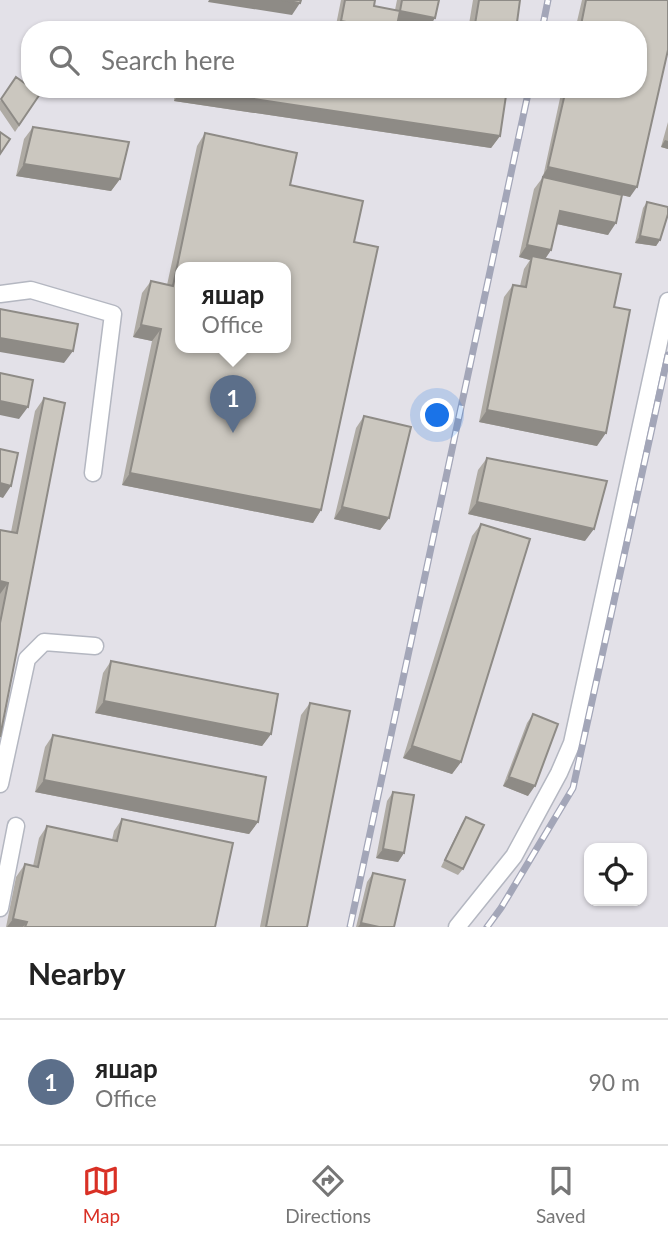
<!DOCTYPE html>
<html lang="en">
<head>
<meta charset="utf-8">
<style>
	:root { --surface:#fff; --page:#f2f2f2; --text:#222; --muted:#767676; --line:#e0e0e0; --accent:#d93025 }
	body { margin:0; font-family:Lato,sans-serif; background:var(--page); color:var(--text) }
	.controls { position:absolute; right:21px; bottom:21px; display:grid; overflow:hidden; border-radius:14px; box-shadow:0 2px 5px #0004 }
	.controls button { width:63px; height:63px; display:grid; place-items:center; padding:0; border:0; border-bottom:2px solid var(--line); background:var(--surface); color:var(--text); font:35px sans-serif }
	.you { position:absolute; left:438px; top:416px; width:24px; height:24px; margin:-18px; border:5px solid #fff; border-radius:50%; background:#1a73e8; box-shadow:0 0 0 10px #1a73e833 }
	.badge { display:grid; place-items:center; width:46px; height:46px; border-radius:50%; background:var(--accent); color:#fff; font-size:23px; font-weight:700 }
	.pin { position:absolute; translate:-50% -58px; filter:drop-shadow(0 2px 4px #0008) }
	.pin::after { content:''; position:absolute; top:37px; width:24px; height:21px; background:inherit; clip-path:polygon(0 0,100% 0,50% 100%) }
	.popup { position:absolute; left:175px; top:262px; width:116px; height:91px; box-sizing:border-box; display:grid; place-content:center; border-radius:14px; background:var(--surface); filter:drop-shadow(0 2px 5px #0005); font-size:23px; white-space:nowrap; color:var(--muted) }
	.popup b { font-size:26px; color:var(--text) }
	.popup::after { content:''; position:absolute; left:50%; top:100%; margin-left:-14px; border:14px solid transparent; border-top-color:var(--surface) }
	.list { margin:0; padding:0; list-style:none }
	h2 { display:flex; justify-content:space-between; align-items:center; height:91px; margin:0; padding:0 28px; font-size:30px }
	h2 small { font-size:23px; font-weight:400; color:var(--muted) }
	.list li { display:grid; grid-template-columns:46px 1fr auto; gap:21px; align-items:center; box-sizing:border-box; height:126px; padding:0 28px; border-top:2px solid var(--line) }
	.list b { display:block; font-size:26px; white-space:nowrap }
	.list p { margin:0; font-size:23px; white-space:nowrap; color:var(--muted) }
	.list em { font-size:23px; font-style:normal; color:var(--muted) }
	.icon { flex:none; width:38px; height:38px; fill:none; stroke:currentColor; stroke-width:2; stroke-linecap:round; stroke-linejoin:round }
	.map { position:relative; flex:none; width:668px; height:927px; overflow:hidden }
	.search { position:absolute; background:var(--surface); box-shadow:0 2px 5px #0004; left:21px; right:21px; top:21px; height:77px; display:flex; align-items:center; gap:18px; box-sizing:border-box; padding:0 24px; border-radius:28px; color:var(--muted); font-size:26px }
	.sheet { height:217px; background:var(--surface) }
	nav { display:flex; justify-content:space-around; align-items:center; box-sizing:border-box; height:98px; border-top:2px solid var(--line); background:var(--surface); font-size:19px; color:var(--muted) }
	nav a { display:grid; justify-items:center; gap:4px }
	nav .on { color:var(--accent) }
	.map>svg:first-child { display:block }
</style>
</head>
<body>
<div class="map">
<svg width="668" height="927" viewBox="0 0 668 927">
	<rect width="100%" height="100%" fill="#efe9e1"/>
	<path fill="#e3e1e8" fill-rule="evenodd" d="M 0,0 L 668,0 L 668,927 L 0,927 ZM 30,30 L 638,30 L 638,89 L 30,89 ZM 180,267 L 286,267 L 286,347 L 180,347 ZM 589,848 L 642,848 L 642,901 L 589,901 Z"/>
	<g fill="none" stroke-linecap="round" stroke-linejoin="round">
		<g stroke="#b4b7c1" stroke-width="19">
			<path id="minor" d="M 0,294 L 31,290 L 113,314 L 93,473
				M 0,784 L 27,659 L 44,642 L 95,646
				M 0,908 L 16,826
				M 457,927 L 514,856 L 559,773 L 572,743 L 668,301"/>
		</g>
		<use href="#minor" stroke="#fff" stroke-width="16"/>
		<g stroke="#a3a6b8" stroke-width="7">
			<path id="rail" d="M 542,30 L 548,0
				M 350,927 L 529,89
				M 487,927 L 501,908 L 573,788 L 668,355"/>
		</g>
		<use href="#rail" stroke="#fff" stroke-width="4.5" stroke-dasharray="13" stroke-linecap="butt"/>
	</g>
	<path fill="#afaba4" d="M 341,0 L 375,0 L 374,6 L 395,10 L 397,0 L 439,0 L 435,18 L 429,27 L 398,21 L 396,30 L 335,30 Z
		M 473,0 L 520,0 L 516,30 L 468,30 Z
		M 582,0 L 668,0 L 630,197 L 622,195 L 608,235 L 557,224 L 551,250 L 545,259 L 614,307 L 597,446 L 479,422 L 504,297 L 513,285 L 520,286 L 524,269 L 530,260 L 519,257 L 534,189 L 543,177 L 562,89 L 638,89 L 638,30 L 575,30 Z
		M 16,77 L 40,94 L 15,132 L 0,110 L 0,101 Z
		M 175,89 L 507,89 L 500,136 L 491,148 L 174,101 Z
		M 668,122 L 668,149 L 661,147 Z
		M 33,127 L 120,179 L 111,191 L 16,176 L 24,139 Z
		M 205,133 L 290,185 L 354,242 L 321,510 L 313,523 L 122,485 L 152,341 L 133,337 L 142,293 L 151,281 L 167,285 L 197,146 Z
		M 647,202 L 660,240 L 656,246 L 635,243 L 643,208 Z
		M 44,398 L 0,737 L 0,530 L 11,532 L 35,411 Z
		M 364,416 L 389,518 L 380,530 L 334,519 L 356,428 Z
		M 487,458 L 585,541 L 468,514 L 478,470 Z
		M 481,524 L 461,762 L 452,774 L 403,758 L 472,536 Z
		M 111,661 L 271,734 L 262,746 L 95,713 L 103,673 Z
		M 310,703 L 307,927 L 260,927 L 301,715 Z
		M 533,714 L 528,796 L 503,786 L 527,723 Z
		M 53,735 L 258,822 L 249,834 L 35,792 L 45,747 Z
		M 393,792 L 404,853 L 398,862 L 376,858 L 387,801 Z
		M 466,817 L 463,869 L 458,875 L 441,867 L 462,823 Z
		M 122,819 L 215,927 L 6,927 L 16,877 L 25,864 L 33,866 L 39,838 L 47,826 L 112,840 L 114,831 Z
		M 373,873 L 394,927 L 356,927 L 367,882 Z"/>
	<path fill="#8e8b86" d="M 209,0 L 282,0 L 300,3 L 292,15 L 208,2 Z
		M 400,11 L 435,18 L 429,27 L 393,21 Z
		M 341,21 L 387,30 L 335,30 Z
		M 116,89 L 172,89 L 167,97 Z
		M 182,89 L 187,89 L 500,136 L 491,148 L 174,101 Z
		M 665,140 L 668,141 L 668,149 L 661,147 Z
		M 24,164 L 120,179 L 111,191 L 16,176 Z
		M 548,167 L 637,187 L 630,197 L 542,177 Z
		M 560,211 L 616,223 L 608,235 L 552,223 Z
		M 640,236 L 660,240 L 656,246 L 635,243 Z
		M 527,245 L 551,250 L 543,262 L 532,256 L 530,260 L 519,257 Z
		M 141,325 L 161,329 L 152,341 L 133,337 Z
		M 0,338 L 73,351 L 64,363 L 0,352 Z
		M 0,401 L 28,407 L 19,419 L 0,415 Z
		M 487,410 L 606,433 L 597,446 L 479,422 Z
		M 130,473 L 321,510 L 313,523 L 122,485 Z
		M 0,483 L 11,486 L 3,498 L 0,497 Z
		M 477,502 L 594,529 L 585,541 L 468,514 Z
		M 342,507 L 389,518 L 380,530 L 334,519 Z
		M 0,581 L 8,583 L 0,594 Z
		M 104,701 L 271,734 L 262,746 L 95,713 Z
		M 412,746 L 461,762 L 452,774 L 403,758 Z
		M 509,777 L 535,786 L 528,796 L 503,786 Z
		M 44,780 L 258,822 L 249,834 L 35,792 Z
		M 383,849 L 404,853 L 398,862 L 376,858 Z
		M 13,919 L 27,922 L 23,927 L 7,927 Z
		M 361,923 L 379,927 L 358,927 Z"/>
	<path fill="#cbc7bf" stroke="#8e8b86" stroke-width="2" fill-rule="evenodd" d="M 282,0 L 301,0 L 300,3 Z
		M 345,0 L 375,0 L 374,6 L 400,11 L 396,30 L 387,30 L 341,21 Z
		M 402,0 L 439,0 L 435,18 L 400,11 Z
		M 479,0 L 520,0 L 516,30 L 474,30 Z
		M 586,0 L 668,0 L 668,50 L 637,187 L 548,167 L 566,89 L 638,89 L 638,30 L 580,30 Z
		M 16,77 L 30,87 L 30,89 L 34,89 L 40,94 L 19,125 L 1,99 Z
		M 187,89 L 507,89 L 500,136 Z
		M 33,127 L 129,142 L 120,179 L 24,164 Z
		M 0,132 L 10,139 L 0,154 Z
		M 205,133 L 297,153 L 290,185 L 363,201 L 354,242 L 378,247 L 321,510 L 130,473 L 161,329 L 141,325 L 151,281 L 173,286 ZM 180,267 L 285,267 L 285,347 L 180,347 Z
		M 543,177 L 622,195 L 616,223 L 560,211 L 551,250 L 527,245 Z
		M 647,202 L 668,207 L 668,214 L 660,240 L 640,236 Z
		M 532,256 L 621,274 L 614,307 L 630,310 L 606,433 L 487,410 L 513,285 L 526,287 Z
		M 0,309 L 78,324 L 73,351 L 0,338 Z
		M 0,373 L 33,380 L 28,407 L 0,401 Z
		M 44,398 L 65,403 L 0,737 L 0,623 L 8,583 L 0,581 L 0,530 L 17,533 Z
		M 364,416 L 411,427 L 389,518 L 342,507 Z
		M 0,449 L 18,453 L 11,486 L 0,483 Z
		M 487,458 L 607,481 L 594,529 L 477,502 Z
		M 481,524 L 530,539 L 461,762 L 412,746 Z
		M 111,661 L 278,694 L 271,734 L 104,701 Z
		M 310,703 L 350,711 L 307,927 L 266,927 Z
		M 533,714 L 558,724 L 535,786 L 509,777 Z
		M 53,735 L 266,777 L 258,822 L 44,780 Z
		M 393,792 L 414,795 L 404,853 L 383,849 Z
		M 466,817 L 484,825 L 463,869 L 445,860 Z
		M 122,819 L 233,843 L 215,927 L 25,927 L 27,922 L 13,919 L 25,864 L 38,867 L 47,826 L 117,841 Z
		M 373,873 L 405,880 L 394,927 L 379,927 L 361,923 Z"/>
</svg>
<div class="controls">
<button><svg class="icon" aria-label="locate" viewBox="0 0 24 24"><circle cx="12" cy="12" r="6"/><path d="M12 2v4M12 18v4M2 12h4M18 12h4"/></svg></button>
</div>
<div class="you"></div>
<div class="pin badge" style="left:233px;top:433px;background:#5c6f8a">1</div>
<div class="popup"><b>яшар</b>Office</div>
<div class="search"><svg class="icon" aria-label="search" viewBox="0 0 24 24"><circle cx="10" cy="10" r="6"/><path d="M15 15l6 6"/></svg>Search here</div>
</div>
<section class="sheet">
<h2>Nearby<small></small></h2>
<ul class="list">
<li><span class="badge" style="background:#5c6f8a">1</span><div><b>яшар</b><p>Office</p></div><em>90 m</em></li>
</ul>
</section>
<nav>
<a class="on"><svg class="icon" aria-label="map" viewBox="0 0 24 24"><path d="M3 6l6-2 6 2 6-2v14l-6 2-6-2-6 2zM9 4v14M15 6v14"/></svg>Map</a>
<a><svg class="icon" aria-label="directions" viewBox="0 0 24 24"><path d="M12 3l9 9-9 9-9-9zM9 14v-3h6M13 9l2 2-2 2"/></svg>Directions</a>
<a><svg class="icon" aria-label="saved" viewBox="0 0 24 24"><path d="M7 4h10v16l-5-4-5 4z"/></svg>Saved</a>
</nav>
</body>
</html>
